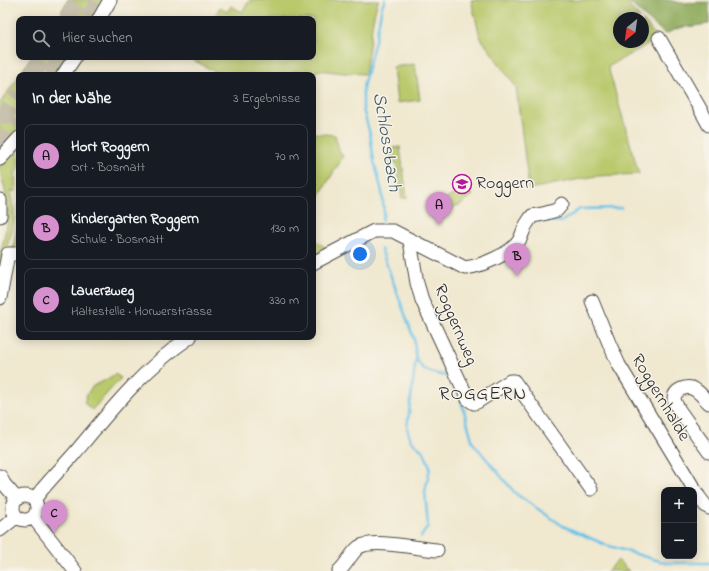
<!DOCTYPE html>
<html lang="de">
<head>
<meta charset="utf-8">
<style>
	:root { --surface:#171b24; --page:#20242c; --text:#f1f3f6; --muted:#9ea1a6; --line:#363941; --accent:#d690ce }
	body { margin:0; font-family:"Indie Flower",sans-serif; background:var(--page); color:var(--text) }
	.controls { position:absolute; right:12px; bottom:12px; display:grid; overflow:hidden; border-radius:8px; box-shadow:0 2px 10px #0003 }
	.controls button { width:36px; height:36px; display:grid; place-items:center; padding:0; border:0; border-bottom:1px solid var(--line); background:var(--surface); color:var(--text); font:20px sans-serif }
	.compass { position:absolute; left:613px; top:12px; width:36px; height:36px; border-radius:50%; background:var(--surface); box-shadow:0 2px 10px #0003; rotate:209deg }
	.you { position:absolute; left:360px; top:254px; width:14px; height:14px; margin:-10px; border:3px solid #fff; border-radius:50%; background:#1a73e8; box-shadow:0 0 0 6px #1a73e833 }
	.badge { display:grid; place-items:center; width:26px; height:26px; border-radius:50%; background:var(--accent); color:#111; font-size:13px; font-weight:700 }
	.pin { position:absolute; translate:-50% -33px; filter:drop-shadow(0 1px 2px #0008) }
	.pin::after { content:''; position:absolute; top:21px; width:14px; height:12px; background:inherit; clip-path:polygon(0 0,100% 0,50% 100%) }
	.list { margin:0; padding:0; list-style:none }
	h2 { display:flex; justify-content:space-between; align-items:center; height:52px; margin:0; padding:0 16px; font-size:17px }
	h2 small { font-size:13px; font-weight:400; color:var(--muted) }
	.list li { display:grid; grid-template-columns:26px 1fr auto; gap:12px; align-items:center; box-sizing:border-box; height:64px; margin:0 8px 8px; padding:0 8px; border:1px solid var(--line); border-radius:8px }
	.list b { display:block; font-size:15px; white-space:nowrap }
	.list p { margin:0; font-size:13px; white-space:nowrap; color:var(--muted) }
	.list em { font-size:13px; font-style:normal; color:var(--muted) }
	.icon { flex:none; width:22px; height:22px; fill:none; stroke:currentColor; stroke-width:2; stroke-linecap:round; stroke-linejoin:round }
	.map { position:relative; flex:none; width:709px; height:571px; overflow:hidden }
	.search { position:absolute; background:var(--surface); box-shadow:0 2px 10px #0003; left:16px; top:16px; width:300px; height:44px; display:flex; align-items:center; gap:10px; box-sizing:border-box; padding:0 14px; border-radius:8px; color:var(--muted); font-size:15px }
	.panel { position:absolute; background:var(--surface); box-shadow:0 2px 10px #0003; left:16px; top:72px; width:300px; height:268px; border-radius:8px }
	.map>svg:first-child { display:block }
</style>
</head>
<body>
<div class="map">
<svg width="709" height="571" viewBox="0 0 709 571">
	<rect width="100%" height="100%" fill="#f7f3e8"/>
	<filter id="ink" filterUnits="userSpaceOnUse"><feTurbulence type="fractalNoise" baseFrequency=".025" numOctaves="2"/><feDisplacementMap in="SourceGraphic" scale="8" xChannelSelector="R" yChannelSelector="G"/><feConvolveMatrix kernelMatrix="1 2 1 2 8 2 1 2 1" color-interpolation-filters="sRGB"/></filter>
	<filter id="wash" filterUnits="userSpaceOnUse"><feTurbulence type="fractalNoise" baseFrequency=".012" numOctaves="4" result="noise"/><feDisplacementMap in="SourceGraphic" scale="16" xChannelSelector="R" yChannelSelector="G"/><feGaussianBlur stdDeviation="0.9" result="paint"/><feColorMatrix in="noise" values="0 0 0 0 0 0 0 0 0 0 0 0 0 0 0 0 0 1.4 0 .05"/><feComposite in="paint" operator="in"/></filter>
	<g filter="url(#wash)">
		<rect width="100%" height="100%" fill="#f0e8cf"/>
		<path fill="#b9c96c" stroke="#727a4c" d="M 68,0 L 104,0 L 92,19 L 59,19 Z
			M 250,0 L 379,0 L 377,4 L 373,20 L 365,74 L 345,73 L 317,70 L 316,73 L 308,72 L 307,73 L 294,71 L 293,75 L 216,75 L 217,73 L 190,58 L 191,57 L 313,57 L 313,19 L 213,19 L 220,7 L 227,12 L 231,6 L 242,12 Z
			M 471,0 L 623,0 L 625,2 L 640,18 L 619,18 L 619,42 L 643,42 L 643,21 L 658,38 L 608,67 L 639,174 L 596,176 L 529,189 L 516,87 L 480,37 Z
			M 32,57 L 68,57 L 56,75 L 20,75 Z
			M 415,64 L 420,100 L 397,103 L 393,67 Z
			M 19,76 L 19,129 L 10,140 L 0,150 L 0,103 Z
			M 313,133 L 335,135 L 339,150 L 343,157 L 313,206 Z
			M 19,142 L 19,166 L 15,174 L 16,191 L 10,192 L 14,211 L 14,223 L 8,243 L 0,278 L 0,256 L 7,224 L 8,213 L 5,190 L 0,173 L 0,163 Z
			M 400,147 L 407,198 L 402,198 L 397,163 L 391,163 L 390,154 L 393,148 Z
			M 471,192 L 473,195 L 460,205 L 455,206 L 451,211 C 444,211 444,206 443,201 C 451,194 461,193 471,192 Z
			M 19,204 L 19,248 L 13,250 L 18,220 L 18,211 Z
			M 313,239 L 329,250 L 313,258 Z
			M 115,374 L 121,378 L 92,410 L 84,403 L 87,394 L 93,386 L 104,381 Z
			M 618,560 L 629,571 L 607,571 Z"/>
		<path fill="#92ad60" stroke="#5e6c46" d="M 626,0 L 668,0 L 680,3 L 709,2 L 709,24 L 679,28 L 665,34 Z"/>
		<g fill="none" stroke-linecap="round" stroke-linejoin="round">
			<path stroke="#6bc3e9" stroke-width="2.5" d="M 382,220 L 384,213 L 382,192 L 374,161 L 370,134 L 363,109 L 363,87 L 376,37 L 382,6 L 385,0
				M 539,220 L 561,222 L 580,209 L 621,208
				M 381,249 L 414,339 L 416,359 L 423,369 L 437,374 L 447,376 L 454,380
				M 416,359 L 407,428 L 411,441 L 424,452 L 430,467 L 425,492 L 428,526 L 421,537
				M 459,393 L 473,443 L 516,494 L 563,526 L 606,545 L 666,563 L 709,563"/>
		</g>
	</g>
	<g filter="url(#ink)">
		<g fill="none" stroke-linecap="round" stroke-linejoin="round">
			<path stroke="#c9c2ae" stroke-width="18" stroke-dasharray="18 9" stroke-linecap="butt" d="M 67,19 L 79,0
				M 89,19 L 100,0
				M 31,75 L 43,57
				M 51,75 L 63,57
				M 0,121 L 19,93
				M 0,149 L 19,122"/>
			<g stroke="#494744" stroke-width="15">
				<path id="minor" d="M 99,19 L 110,0
					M 659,38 L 699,107 L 709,125
					M 63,75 L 75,57
					M 0,159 L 19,138
					M 0,200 L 0,216
					M 410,241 L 417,283 L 422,300 L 468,399 L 474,403 L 477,402 L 510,381 L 514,381 L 591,489
					M 313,263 L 374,231 L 393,231 L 465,268 C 481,266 512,254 520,239 C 522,235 523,231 525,227 C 527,223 530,219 532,216 L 543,214 L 557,210 L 562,204
					M 0,298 L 8,254 L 15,254 L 19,253
					M 592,301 L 609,343 L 619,365 L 699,497 L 705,505 L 709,508
					M 709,403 C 704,398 699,391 692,388 C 685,386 675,390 674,398 C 674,402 677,406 679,410 L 709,452
					M 0,476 L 4,484 L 17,499
					M13 508a12 12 0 1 1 24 0a12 12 0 1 1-24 0Z
					M 34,500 C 46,483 61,469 74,454 C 109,412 144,368 190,337
					M 33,517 L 75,571
					M 0,530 L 16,517
					M 339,571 C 347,564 351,553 359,547 C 374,538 419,549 437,550"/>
			</g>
			<use href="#minor" stroke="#fff" stroke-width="13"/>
		</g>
	</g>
	<defs>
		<g id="school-ring" transform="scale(1)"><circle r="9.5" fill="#f7f3e8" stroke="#b5179e" stroke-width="1.5"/><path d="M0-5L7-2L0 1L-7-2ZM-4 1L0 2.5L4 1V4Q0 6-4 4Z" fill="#b5179e"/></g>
	</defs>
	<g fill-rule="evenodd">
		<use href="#school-ring" x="462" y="184"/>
	</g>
	<g text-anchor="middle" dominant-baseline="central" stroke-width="3" stroke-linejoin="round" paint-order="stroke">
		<g font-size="18" fill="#2b2b2b" stroke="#f7f3e8" text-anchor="start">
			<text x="476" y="184">Roggern</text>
		</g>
		<g font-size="18" fill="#2b2b2b" stroke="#f7f3e8">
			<text transform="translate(455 325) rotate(67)">Roggernweg</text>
			<text transform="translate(660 398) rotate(59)">Roggernhalde</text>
		</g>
		<g font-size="19" font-style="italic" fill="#3e5964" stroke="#f7f3e8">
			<text transform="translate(386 142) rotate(81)">Schlossbach</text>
		</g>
		<g font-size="19" letter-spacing="1" fill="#2b2b2b" stroke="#f7f3e8">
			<text x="483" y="394">ROGGERN</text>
		</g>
	</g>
</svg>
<div class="controls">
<button>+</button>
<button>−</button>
</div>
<svg class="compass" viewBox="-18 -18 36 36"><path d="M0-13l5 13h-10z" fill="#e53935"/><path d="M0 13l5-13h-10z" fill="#9ea1a6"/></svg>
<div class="you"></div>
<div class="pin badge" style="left:439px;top:225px">A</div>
<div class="pin badge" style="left:517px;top:276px">B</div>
<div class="pin badge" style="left:54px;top:533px">C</div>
<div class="search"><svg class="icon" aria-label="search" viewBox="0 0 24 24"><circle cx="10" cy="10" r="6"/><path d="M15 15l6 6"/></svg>Hier suchen</div>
<section class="panel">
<h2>In der Nähe<small>3 Ergebnisse</small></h2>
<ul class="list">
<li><span class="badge">A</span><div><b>Hort Roggern</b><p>Ort · Bosmatt</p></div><em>70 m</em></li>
<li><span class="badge">B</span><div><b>Kindergarten Roggern</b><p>Schule · Bosmatt</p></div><em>130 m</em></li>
<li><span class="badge">C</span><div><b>Lauerzweg</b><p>Haltestelle · Horwerstrasse</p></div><em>330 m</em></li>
</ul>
</section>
</div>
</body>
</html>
